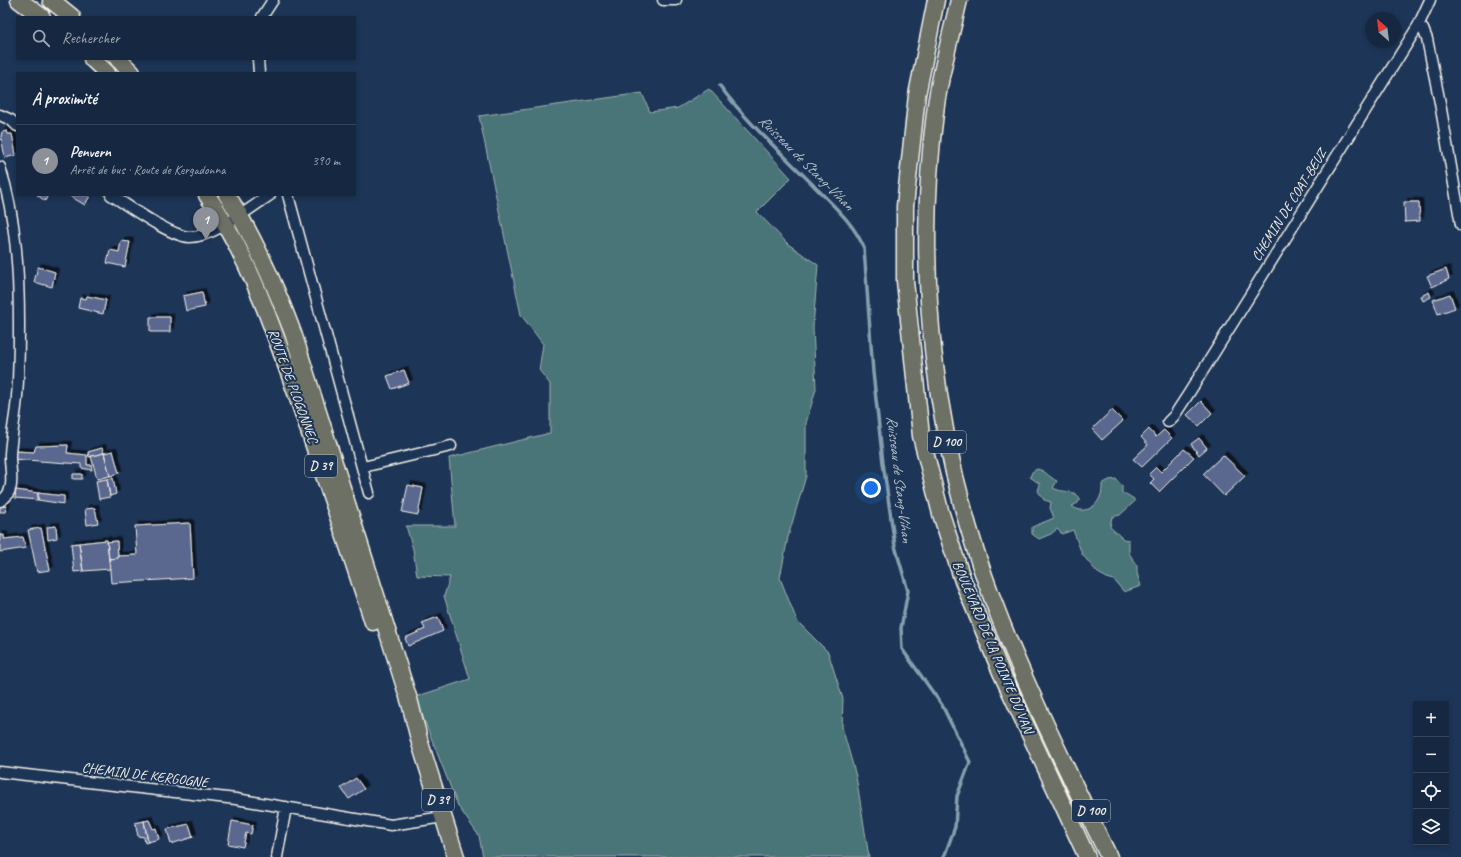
<!DOCTYPE html>
<html lang="fr">
<head>
<meta charset="utf-8">
<style>
	:root { --surface:#162841; --page:#23344c; --text:#f1f3f6; --muted:#9ea6b1; --line:#35445a; --accent:#8c9099 }
	body { margin:0; font-family:Caveat,sans-serif; background:var(--page); color:var(--text) }
	.controls { position:absolute; right:12px; bottom:12px; display:grid; overflow:hidden; border-radius:0px; box-shadow:0 2px 6px #0003 }
	.controls button { width:36px; height:36px; display:grid; place-items:center; padding:0; border:0; border-bottom:1px solid var(--line); background:var(--surface); color:var(--text); font:20px sans-serif }
	.compass { position:absolute; left:1365px; top:12px; width:36px; height:36px; border-radius:50%; background:var(--surface); box-shadow:0 2px 6px #0003; rotate:332deg }
	.you { position:absolute; left:871px; top:488px; width:14px; height:14px; margin:-10px; border:3px solid #fff; border-radius:50%; background:#1a73e8; box-shadow:0 0 0 6px #1a73e833 }
	.badge { display:grid; place-items:center; width:26px; height:26px; border-radius:50%; background:var(--accent); color:#fff; font-size:13px; font-weight:700 }
	.pin { position:absolute; translate:-50% -33px; filter:drop-shadow(0 1px 2px #0008) }
	.pin::after { content:''; position:absolute; top:21px; width:14px; height:12px; background:inherit; clip-path:polygon(0 0,100% 0,50% 100%) }
	.list { margin:0; padding:0; list-style:none }
	h2 { display:flex; justify-content:space-between; align-items:center; height:52px; margin:0; padding:0 16px; font-size:17px }
	h2 small { font-size:13px; font-weight:400; color:var(--muted) }
	.list li { display:grid; grid-template-columns:26px 1fr auto; gap:12px; align-items:center; box-sizing:border-box; height:72px; padding:0 16px; border-top:1px solid var(--line) }
	.list b { display:block; font-size:15px; white-space:nowrap }
	.list p { margin:0; font-size:13px; white-space:nowrap; color:var(--muted) }
	.list em { font-size:13px; font-style:normal; color:var(--muted) }
	.icon { flex:none; width:22px; height:22px; fill:none; stroke:currentColor; stroke-width:2; stroke-linecap:round; stroke-linejoin:round }
	.map { position:relative; flex:none; width:1461px; height:857px; overflow:hidden }
	.search { position:absolute; background:var(--surface); box-shadow:0 2px 6px #0003; left:16px; top:16px; width:340px; height:44px; display:flex; align-items:center; gap:10px; box-sizing:border-box; padding:0 14px; border-radius:0px; color:var(--muted); font-size:15px }
	.panel { position:absolute; background:var(--surface); box-shadow:0 2px 6px #0003; left:16px; top:72px; width:340px; height:124px; border-radius:0px }
	.map>svg:first-child { display:block }
</style>
</head>
<body>
<div class="map">
<svg width="1461" height="857" viewBox="0 0 1461 857">
	<defs>
		<filter id="shadow"><feDropShadow dx="3.5" dy="-3.5" stdDeviation="0" flood-color="#0009"/></filter>
	</defs>
	<rect width="100%" height="100%" fill="#1d3557"/>
	<filter id="ink" filterUnits="userSpaceOnUse"><feTurbulence type="fractalNoise" baseFrequency=".025" numOctaves="2"/><feDisplacementMap in="SourceGraphic" scale="8" xChannelSelector="R" yChannelSelector="G"/><feConvolveMatrix kernelMatrix="1 2 1 2 8 2 1 2 1" color-interpolation-filters="sRGB"/></filter>
	<g filter="url(#ink)">
		<path fill="#4a7479" stroke="#9fb2b0" d="M 709,89 L 791,178 L 757,212 L 788,244 L 818,265 L 813,327 L 816,389 L 806,423 L 806,476 L 788,537 L 780,578 L 797,621 L 828,652 L 843,699 L 842,727 L 856,776 L 869,857 L 483,857 L 479,836 L 458,806 L 415,697 L 470,679 L 444,596 L 450,577 L 417,576 L 413,549 L 406,526 L 455,526 L 449,458 L 550,433 L 550,384 L 539,370 L 543,344 L 521,315 L 479,116 L 642,93 L 650,112 L 678,108 Z
			M 1037,469 C 1045,470 1050,478 1057,481 L 1053,488 C 1064,494 1072,488 1080,498 L 1078,503 L 1072,506 C 1082,515 1096,508 1100,497 C 1102,493 1102,488 1102,484 L 1109,480 L 1116,479 L 1122,486 L 1122,494 L 1126,494 L 1134,499 L 1134,502 L 1120,515 L 1112,517 L 1110,527 L 1123,539 L 1129,540 L 1129,553 L 1137,566 L 1137,573 L 1141,586 L 1124,592 L 1114,580 L 1107,578 L 1098,573 L 1091,565 L 1082,554 L 1073,530 L 1062,534 L 1057,529 L 1051,534 L 1039,539 L 1032,534 L 1032,527 L 1054,518 L 1050,508 L 1051,502 L 1044,500 L 1038,491 L 1040,484 L 1030,477 L 1032,472 Z"/>
		<g fill="none" stroke-linecap="round" stroke-linejoin="round">
			<path stroke="#879fad" stroke-width="3.5" d="M 720,86 C 748,124 784,155 817,189 C 835,207 854,224 864,248 L 873,372 L 883,463 L 895,546 L 908,591 L 901,628 L 902,649 L 942,705 L 970,762 L 957,796 L 955,827 L 944,857"/>
		</g>
		<path fill="#5a6890" stroke="#f4f1e8" filter="url(#shadow)" d="M 7,131 L 8,134 L 12,134 L 16,155 L 5,158 L 1,136 L 2,132 Z
			M 37,195 L 48,195 L 45,201 Z
			M 68,195 L 89,195 L 90,196 L 85,205 Z
			M 1404,202 L 1419,202 L 1420,221 L 1405,222 Z
			M 121,241 L 130,242 L 125,267 L 107,263 L 110,250 L 119,252 Z
			M 38,267 L 55,272 L 52,287 L 34,282 Z
			M 1446,269 L 1449,279 L 1432,287 L 1427,276 Z
			M 202,292 L 205,307 L 186,311 L 183,296 Z
			M 1429,292 L 1431,297 L 1423,301 L 1421,296 Z
			M 1450,294 L 1455,308 L 1438,314 L 1433,300 Z
			M 87,296 L 106,300 L 103,314 L 78,308 L 80,298 L 86,299 Z
			M 150,317 L 170,317 L 170,332 L 150,332 Z
			M 404,370 L 409,383 L 392,389 L 387,376 Z
			M 1201,401 L 1212,413 L 1199,426 L 1187,415 Z
			M 1112,410 L 1123,421 L 1102,440 L 1092,429 Z
			M 1149,429 L 1156,437 L 1164,430 L 1172,438 L 1142,467 L 1133,459 L 1148,445 L 1141,437 Z
			M 1199,438 L 1207,448 L 1199,455 L 1191,444 Z
			M 68,445 L 67,453 L 87,455 L 87,465 L 91,465 L 92,470 L 81,468 L 81,464 L 12,459 L 14,451 L 34,452 L 36,446 Z
			M 102,448 L 104,453 L 89,457 L 88,452 Z
			M 1184,449 L 1194,457 L 1159,492 L 1150,483 L 1154,479 L 1149,474 L 1156,467 L 1161,472 Z
			M 113,451 L 119,473 L 110,476 L 104,453 Z
			M 104,453 L 110,476 L 97,479 L 91,456 Z
			M 1223,455 L 1245,476 L 1224,496 L 1203,474 Z
			M 73,474 L 82,474 L 82,479 L 73,479 Z
			M 113,478 L 116,494 L 110,496 L 107,479 Z
			M 107,479 L 110,497 L 99,499 L 96,481 Z
			M 408,485 L 423,488 L 418,515 L 402,512 Z
			M 16,490 L 38,493 L 38,500 L 15,498 Z
			M 38,493 L 64,496 L 64,504 L 38,500 Z
			M 7,506 L 5,512 L 0,512 L 0,507 Z
			M 95,508 L 98,523 L 87,525 L 85,509 Z
			M 190,523 L 193,578 L 111,583 L 109,559 L 118,558 L 118,556 L 137,555 L 135,526 Z
			M 56,526 L 57,538 L 48,540 L 47,527 Z
			M 41,528 L 50,570 L 37,572 L 28,530 Z
			M 0,534 L 0,536 L 4,535 L 4,539 L 23,537 L 26,548 L 0,552 Z
			M 107,540 L 110,569 L 83,571 L 79,543 Z
			M 117,541 L 118,558 L 109,559 L 107,542 Z
			M 79,543 L 83,571 L 74,572 L 71,544 Z
			M 438,617 L 443,631 L 408,646 L 405,638 L 425,629 L 422,623 Z
			M 356,778 L 364,789 L 349,799 L 341,788 Z
			M 149,820 L 153,829 L 156,828 L 159,839 L 148,842 L 144,821 Z
			M 144,821 L 148,842 L 145,843 L 144,837 L 138,836 L 135,823 Z
			M 232,821 L 253,825 L 251,834 L 246,833 L 243,847 L 228,844 Z
			M 189,824 L 193,837 L 171,844 L 167,829 Z"/>
		<g fill="none" stroke-linecap="round" stroke-linejoin="round">
			<g stroke="#f4f1e8" stroke-width="13">
				<path id="minor" d="M 663,0 L 676,0
					M 262,17 L 273,0
					M 1418,26 L 1423,29 L 1427,39 L 1440,103 L 1461,225
					M 258,59 L 259,73
					M 0,115 L 11,120 L 17,126
					M 0,167 C 16,218 19,271 19,323 C 19,348 19,372 17,396 C 16,415 11,435 10,454 C 9,469 18,492 0,501
					M 111,195 C 129,206 170,236 189,237 C 213,238 250,208 270,195
					M 288,195 L 369,493
					M 1168,422 L 1174,416 L 1189,393 L 1418,26 L 1430,0
					M 363,467 L 451,446
					M 0,772 L 236,799 L 391,825 L 443,817
					M 277,857 L 286,807"/>
			</g>
			<g stroke="#f4f1e8" stroke-width="19">
				<path id="primary" d="M 19,0 L 42,17
					M 51,0 L 72,17
					M 92,59 L 107,73
					M 118,59 L 132,73
					M 207,195 C 251,259 275,335 301,407 C 325,479 350,550 373,622
					M 227,195 C 255,238 275,285 293,333 L 410,703 L 420,743 L 456,857"/>
			</g>
			<g stroke="#f4f1e8" stroke-width="19">
				<path id="trunk" d="M 936,0 L 917,95 L 905,206 L 905,281 L 921,436 L 941,514 L 963,581 L 1001,672 L 1087,857
					M 959,0 C 951,35 941,70 936,105 C 914,270 933,439 991,595 C 1024,685 1068,771 1109,857"/>
			</g>
			<use href="#minor" stroke="#1d3557" stroke-width="10"/>
			<use href="#primary" stroke="#6c7065" stroke-width="16"/>
			<use href="#trunk" stroke="#6c7065" stroke-width="16"/>
		</g>
	</g>
	<g text-anchor="middle" dominant-baseline="central" stroke-width="4" stroke-linejoin="round" paint-order="stroke">
		<g fill="#1d3557" stroke="#b4b9bc" stroke-width="1">
			<rect x="928" y="431" width="38" height="22" rx="3"/>
			<rect x="305" y="455" width="32" height="22" rx="3"/>
			<rect x="422" y="789" width="32" height="22" rx="3"/>
			<rect x="1072" y="800" width="38" height="22" rx="3"/>
		</g>
		<g font-size="13" font-weight="bold" fill="#f4f1e8">
			<text x="947" y="442">D 100</text>
			<text x="321" y="466">D 39</text>
			<text x="438" y="800">D 39</text>
			<text x="1091" y="811">D 100</text>
		</g>
		<g font-size="14" fill="#f4f1e8" stroke="#1d3557">
			<text transform="translate(1289 205) rotate(-58)">CHEMIN DE COAT-BEUZ</text>
			<text transform="translate(293 386) rotate(70)">ROUTE DE PLOGONNEC</text>
			<text transform="translate(993 647) rotate(67)">BOULEVARD DE LA POINTE DU VAN</text>
			<text transform="translate(145 775) rotate(7)">CHEMIN DE KERGOGNE</text>
		</g>
		<g font-size="15" font-style="italic" fill="#b4c1c5" stroke="#1d3557">
			<text transform="translate(806 163) rotate(45)">Ruisseau de Stang-Vihan</text>
			<text transform="translate(899 479) rotate(83)">Ruisseau de Stang-Vihan</text>
		</g>
	</g>
</svg>
<div class="controls">
<button>+</button>
<button>−</button>
<button><svg class="icon" aria-label="locate" viewBox="0 0 24 24"><circle cx="12" cy="12" r="6"/><path d="M12 2v4M12 18v4M2 12h4M18 12h4"/></svg></button>
<button><svg class="icon" aria-label="layers" viewBox="0 0 24 24"><path d="M12 4l9 5-9 5-9-5zM3 14l9 5 9-5"/></svg></button>
</div>
<svg class="compass" viewBox="-18 -18 36 36"><path d="M0-13l5 13h-10z" fill="#e53935"/><path d="M0 13l5-13h-10z" fill="#9ea6b1"/></svg>
<div class="you"></div>
<div class="pin badge" style="left:206px;top:240px">1</div>
<div class="search"><svg class="icon" aria-label="search" viewBox="0 0 24 24"><circle cx="10" cy="10" r="6"/><path d="M15 15l6 6"/></svg>Rechercher</div>
<section class="panel">
<h2>À proximité<small></small></h2>
<ul class="list">
<li><span class="badge">1</span><div><b>Penvern</b><p>Arrêt de bus · Route de Kergadonna</p></div><em>390 m</em></li>
</ul>
</section>
</div>
</body>
</html>
